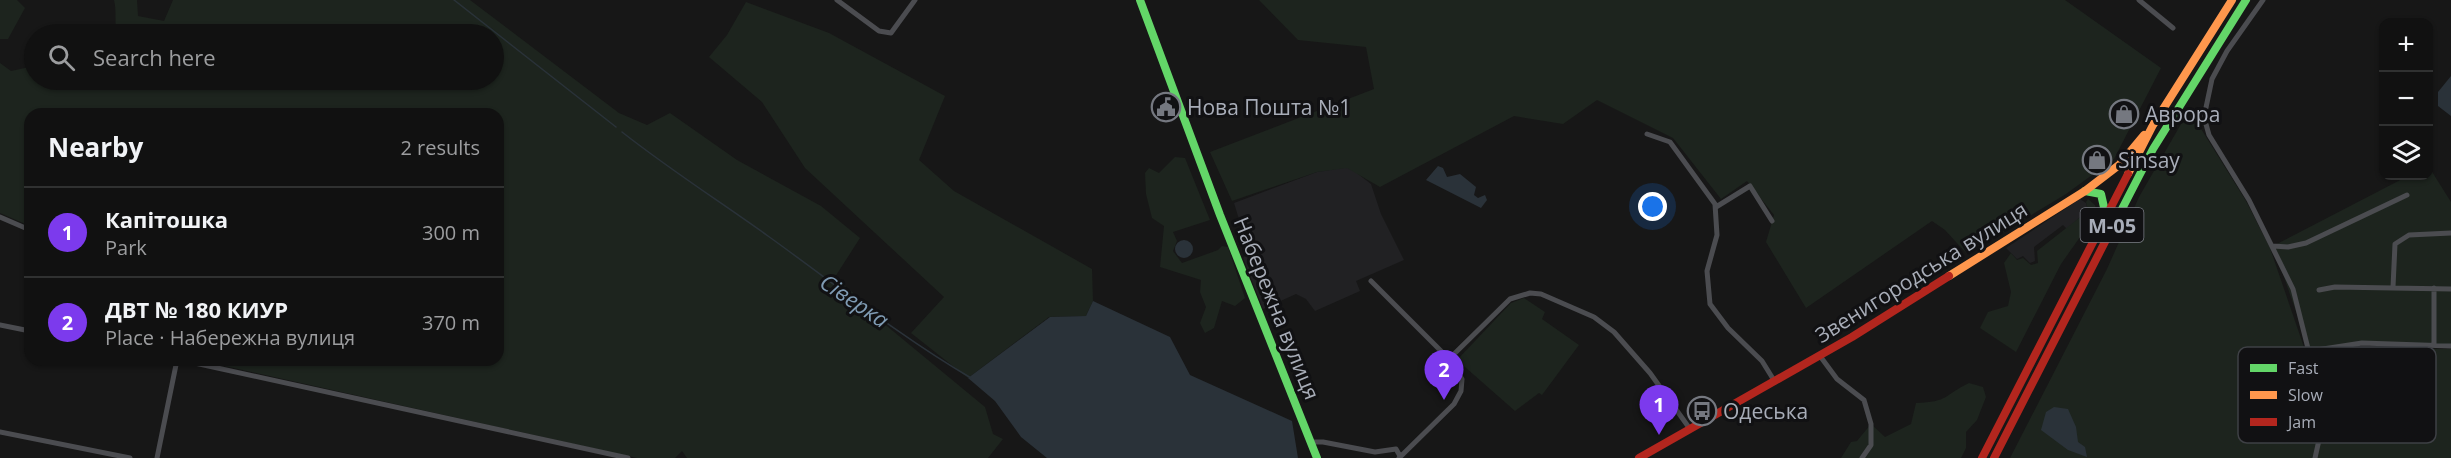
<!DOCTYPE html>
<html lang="en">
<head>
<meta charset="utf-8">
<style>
	:root { --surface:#111; --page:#1e1f1f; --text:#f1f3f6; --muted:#9c9d9f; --line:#303131; --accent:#7c3aed }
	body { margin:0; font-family:"Open Sans",sans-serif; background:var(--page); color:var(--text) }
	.controls { position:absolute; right:18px; top:18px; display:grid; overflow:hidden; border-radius:12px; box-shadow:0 2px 4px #0004 }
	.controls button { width:54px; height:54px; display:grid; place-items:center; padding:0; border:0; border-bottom:2px solid var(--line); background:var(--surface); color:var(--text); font:30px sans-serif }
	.you { position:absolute; left:1653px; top:207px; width:21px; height:21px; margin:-15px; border:4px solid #fff; border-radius:50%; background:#1a73e8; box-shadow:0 0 0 9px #1a73e833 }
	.badge { display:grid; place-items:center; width:39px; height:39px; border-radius:50%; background:var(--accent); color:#fff; font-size:20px; font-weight:700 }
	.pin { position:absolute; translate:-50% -50px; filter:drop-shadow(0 2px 3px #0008) }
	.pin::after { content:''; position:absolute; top:32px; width:21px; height:18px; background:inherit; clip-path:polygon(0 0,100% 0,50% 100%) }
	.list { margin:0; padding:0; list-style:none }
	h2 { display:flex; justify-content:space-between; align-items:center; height:78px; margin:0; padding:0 24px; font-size:26px }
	h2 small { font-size:20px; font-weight:400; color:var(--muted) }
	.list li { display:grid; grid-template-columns:39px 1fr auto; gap:18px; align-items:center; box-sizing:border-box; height:90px; padding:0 24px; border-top:2px solid var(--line) }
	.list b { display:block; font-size:22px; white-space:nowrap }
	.list p { margin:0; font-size:20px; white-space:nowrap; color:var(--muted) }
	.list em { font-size:20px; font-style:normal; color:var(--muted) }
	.icon { flex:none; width:33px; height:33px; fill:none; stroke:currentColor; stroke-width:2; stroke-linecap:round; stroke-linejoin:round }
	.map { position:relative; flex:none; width:2451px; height:458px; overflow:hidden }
	.search { position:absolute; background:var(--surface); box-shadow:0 2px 4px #0004; left:24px; top:24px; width:480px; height:66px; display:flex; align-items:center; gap:15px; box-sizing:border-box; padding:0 21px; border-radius:33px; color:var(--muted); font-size:22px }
	.panel { position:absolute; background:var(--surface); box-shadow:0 2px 4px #0004; left:24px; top:108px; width:480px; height:258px; border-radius:18px }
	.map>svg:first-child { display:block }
</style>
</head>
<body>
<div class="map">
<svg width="2451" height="458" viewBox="0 0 2451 458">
	<rect width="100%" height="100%" fill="#171717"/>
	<path fill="#212123" d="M 1349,167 L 1371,184 L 1381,214 L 1404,260 L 1356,281 L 1360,291 L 1315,311 L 1306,299 L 1296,294 L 1263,309 L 1243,258 L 1249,252 L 1234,203 L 1317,172 Z
		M 2080,199 L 2086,203 L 2088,210 L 2067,229 L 2063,225 L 2034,247 L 2035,261 L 2030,263 L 2023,256 L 2017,259 L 2006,248 Z"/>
	<path fill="#1d241e" d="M 0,0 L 17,0 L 25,8 L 8,39 L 0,39 Z
		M 114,0 L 137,0 L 138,16 L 164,21 L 173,0 L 470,0 L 619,113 L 647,125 L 670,113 L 737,160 L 821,206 L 860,238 L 835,277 L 874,311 L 882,322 L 985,407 L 993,434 L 1003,439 L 988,458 L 687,458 L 682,451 L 675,458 L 637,458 L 198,360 L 498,360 L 498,114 L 30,114 L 30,226 L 0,213 L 0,63 L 11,71 L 34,66 L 34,80 L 494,80 L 494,34 L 117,34 C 114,22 117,12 114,0 Z
		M 1259,0 L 2065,0 L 2161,68 L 2114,159 L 2066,194 L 1967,254 L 1945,230 L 1932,221 L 1806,308 L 1766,242 L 1774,215 L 1747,181 L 1721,199 L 1673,138 L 1597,100 L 1563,124 L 1514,116 L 1380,187 L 1347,168 L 1317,172 L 1232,201 L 1210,152 L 1374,89 L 1366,47 L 1298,40 Z
		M 746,2 L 829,33 L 945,96 L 919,160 L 954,191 L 1092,269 L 1093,301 L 1086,316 L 1049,317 L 968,378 L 911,333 L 944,297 L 805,168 L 762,102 L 709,57 L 727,35 Z
		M 2193,116 L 2246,201 L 2270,248 L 2307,356 L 2363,348 L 2451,349 L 2451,458 L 2010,458 L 2107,269 L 2139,197 L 2181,124 Z
		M 1175,157 L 1185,158 L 1210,220 L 1173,232 L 1177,241 L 1173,251 L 1182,263 L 1218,250 L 1222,246 L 1228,247 L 1245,298 L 1235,306 L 1222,301 L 1214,328 L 1205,333 L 1200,323 L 1206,307 L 1200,292 L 1201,280 L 1160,267 L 1164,226 L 1152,218 L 1146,194 L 1145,173 L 1149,168 L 1159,173 Z
		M 2429,167 L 2451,202 L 2451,346 L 2362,343 L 2310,351 L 2273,246 L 2408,176 L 2428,176 Z
		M 2088,199 L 2095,205 L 2097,213 L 2061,264 L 2016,352 L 1980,328 L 1988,312 L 2008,306 L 2011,292 L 2004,263 L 2011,253 L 2017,260 L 2023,258 L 2031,265 L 2038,263 L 2037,251 L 2088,211 L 2086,202 Z
		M 1524,298 L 1545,312 L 1542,319 L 1579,345 L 1542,395 L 1539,393 L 1515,411 L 1457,360 L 1511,303 Z
		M 1969,383 L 1983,387 L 1986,397 L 1977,420 L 1966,432 L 1966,448 L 1961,458 L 1841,458 L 1851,442 L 1857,441 L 1871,424 L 1885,437 L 1911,424 L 1916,403 C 1949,402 1944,395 1969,383 Z"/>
	<path fill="#2a3239" d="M 2451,76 L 2451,116 L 2438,106 L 2438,92 Z
		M 1438,166 L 1443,168 L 1447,177 L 1460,174 L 1476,187 L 1474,195 L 1478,198 L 1485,195 L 1487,200 L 1481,208 L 1426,180 Z
		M1175 249a9 9 0 1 1 18 0a9 9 0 1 1-18 0Z
		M 1093,301 L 1170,337 L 1190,375 L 1292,421 L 1298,458 L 1047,458 L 1021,437 L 995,401 L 968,378 L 1050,317 L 1086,316 Z
		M 2054,407 L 2068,409 L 2076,427 L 2078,442 L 2085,447 L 2087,457 L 2068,450 L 2041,430 L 2046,412 Z"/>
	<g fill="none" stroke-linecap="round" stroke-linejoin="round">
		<path stroke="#2a3239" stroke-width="1.5" d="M 454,0 L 616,127
			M 622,132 C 669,169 719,201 768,236 C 835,284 899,336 971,378"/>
		<path stroke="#4b4c50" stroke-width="5" d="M 837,0 L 879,31 L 891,33 L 915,0
			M 2139,0 L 2173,28
			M 2263,0 L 2227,51 L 2212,79 L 2204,117 L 2209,135 L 2249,200 L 2293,289 L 2320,396 L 2323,422 L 2315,458
			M 1647,134 L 1670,142 L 1715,204 L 1717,235 L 1707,271 L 1710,304 L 1728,328 L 1762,361 L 1775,382
			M 1716,207 L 1750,186 L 1772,221
			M 0,217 L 30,230
			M 2273,246 L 2288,247 L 2306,243 L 2407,195
			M 1371,281 L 1449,359 L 1462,379 L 1461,391 L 1454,404 L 1399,458
			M 2393,287 L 2395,244 L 2409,235 L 2451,233
			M 2319,290 L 2335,287 L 2451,289
			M 0,325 L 30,331
			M 2434,345 L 2434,288
			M 2310,351 L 2362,343 L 2451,346
			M 1820,356 L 1837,379 L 1864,400 L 1871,424 L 1871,445 L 1862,458
			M 1449,359 L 1510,299 L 1530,293 L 1541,294 L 1594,317 L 1614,332 L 1650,373 L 1690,429
			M 181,360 L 628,458
			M 0,432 L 130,458
			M 1311,442 L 1323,442 L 1375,452 L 1396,449 L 1400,456
			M 157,458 L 177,360"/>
		<path stroke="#63d668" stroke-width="8" d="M 1140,0 L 1220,215 L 1317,458
			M 2085,191 L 2101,194 L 2106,216
			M 2108,236 L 2153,149 L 2246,0"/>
		<path stroke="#ff974d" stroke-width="8" d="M 2128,174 L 2153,125 L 2232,0
			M 1949,276 L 2085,191 L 2119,165 L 2144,135"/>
		<path stroke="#b3261e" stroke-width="8" d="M 1639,458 L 1852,337 L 1949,276
			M 1982,458 L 2128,174
			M 1994,458 L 2108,236"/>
	</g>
	<defs>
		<g id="civic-ring" transform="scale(1.5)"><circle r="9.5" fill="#111113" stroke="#757880" stroke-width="1.5"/><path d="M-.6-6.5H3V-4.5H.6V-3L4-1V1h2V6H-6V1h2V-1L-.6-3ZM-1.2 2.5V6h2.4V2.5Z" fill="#757880"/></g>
		<g id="shop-ring" transform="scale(1.5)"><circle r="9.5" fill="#111113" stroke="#757880" stroke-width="1.5"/><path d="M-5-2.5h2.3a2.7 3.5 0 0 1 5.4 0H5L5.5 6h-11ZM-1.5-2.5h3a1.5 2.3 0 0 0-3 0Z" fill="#757880"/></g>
		<g id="bus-ring" transform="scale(1.5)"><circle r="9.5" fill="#111113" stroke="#757880" stroke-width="1.5"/><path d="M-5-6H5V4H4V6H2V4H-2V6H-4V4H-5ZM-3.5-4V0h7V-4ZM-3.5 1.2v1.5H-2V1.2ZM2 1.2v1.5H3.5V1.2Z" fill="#757880"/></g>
	</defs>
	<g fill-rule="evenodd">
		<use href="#civic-ring" x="1166" y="107"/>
		<use href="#shop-ring" x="2124" y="114"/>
		<use href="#shop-ring" x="2097" y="160"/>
		<use href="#bus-ring" x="1702" y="411"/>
	</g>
	<g text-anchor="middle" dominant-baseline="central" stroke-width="6" stroke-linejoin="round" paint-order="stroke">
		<rect fill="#111113" stroke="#7b7e86" stroke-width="1.5" x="2080.5" y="208" width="63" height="34" rx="4.5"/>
		<g font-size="20" font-weight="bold" fill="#a8adb8">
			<text x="2112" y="225">М-05</text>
		</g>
		<g font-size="21" fill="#a8adb8" stroke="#111113" text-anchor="start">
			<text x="1187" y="107">Нова Пошта №1</text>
			<text x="2145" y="114">Аврора</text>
			<text x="2118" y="160">Sinsay</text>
			<text x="1723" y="411">Одеська</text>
		</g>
		<g font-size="21" fill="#a8adb8" stroke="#111113">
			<text transform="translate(1921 272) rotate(-32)">Звенигородська вулиця</text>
			<text transform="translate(1277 308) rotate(68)">Набережна вулиця</text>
		</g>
		<g font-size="22" font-style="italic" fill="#7f9bb3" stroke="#111113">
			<text transform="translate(855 300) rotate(34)">Сіверка</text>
		</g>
	</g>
	<rect x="2238" y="347" width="198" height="96" rx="9" fill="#111113" stroke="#3e4045" stroke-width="1.5"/>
	<rect x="2250" y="364" width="27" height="8" fill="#63d668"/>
	<rect x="2250" y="391" width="27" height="8" fill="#ff974d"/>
	<rect x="2250" y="418" width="27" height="8" fill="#b3261e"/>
	<g font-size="16" fill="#a8adb8">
		<text x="2288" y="374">Fast</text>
		<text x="2288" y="401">Slow</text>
		<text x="2288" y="428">Jam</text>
	</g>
</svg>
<div class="controls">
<button>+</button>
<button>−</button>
<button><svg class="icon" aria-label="layers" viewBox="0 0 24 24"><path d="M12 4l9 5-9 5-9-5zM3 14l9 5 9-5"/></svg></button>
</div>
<div class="you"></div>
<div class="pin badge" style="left:1659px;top:435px">1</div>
<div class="pin badge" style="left:1444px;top:400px">2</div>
<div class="search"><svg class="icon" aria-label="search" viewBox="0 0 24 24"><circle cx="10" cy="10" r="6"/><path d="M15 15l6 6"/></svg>Search here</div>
<section class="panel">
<h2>Nearby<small>2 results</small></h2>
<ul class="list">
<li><span class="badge">1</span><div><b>Капітошка</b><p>Park</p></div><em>300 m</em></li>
<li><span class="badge">2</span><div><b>ДВТ № 180 КИУР</b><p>Place · Набережна вулиця</p></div><em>370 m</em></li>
</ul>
</section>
</div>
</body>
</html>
